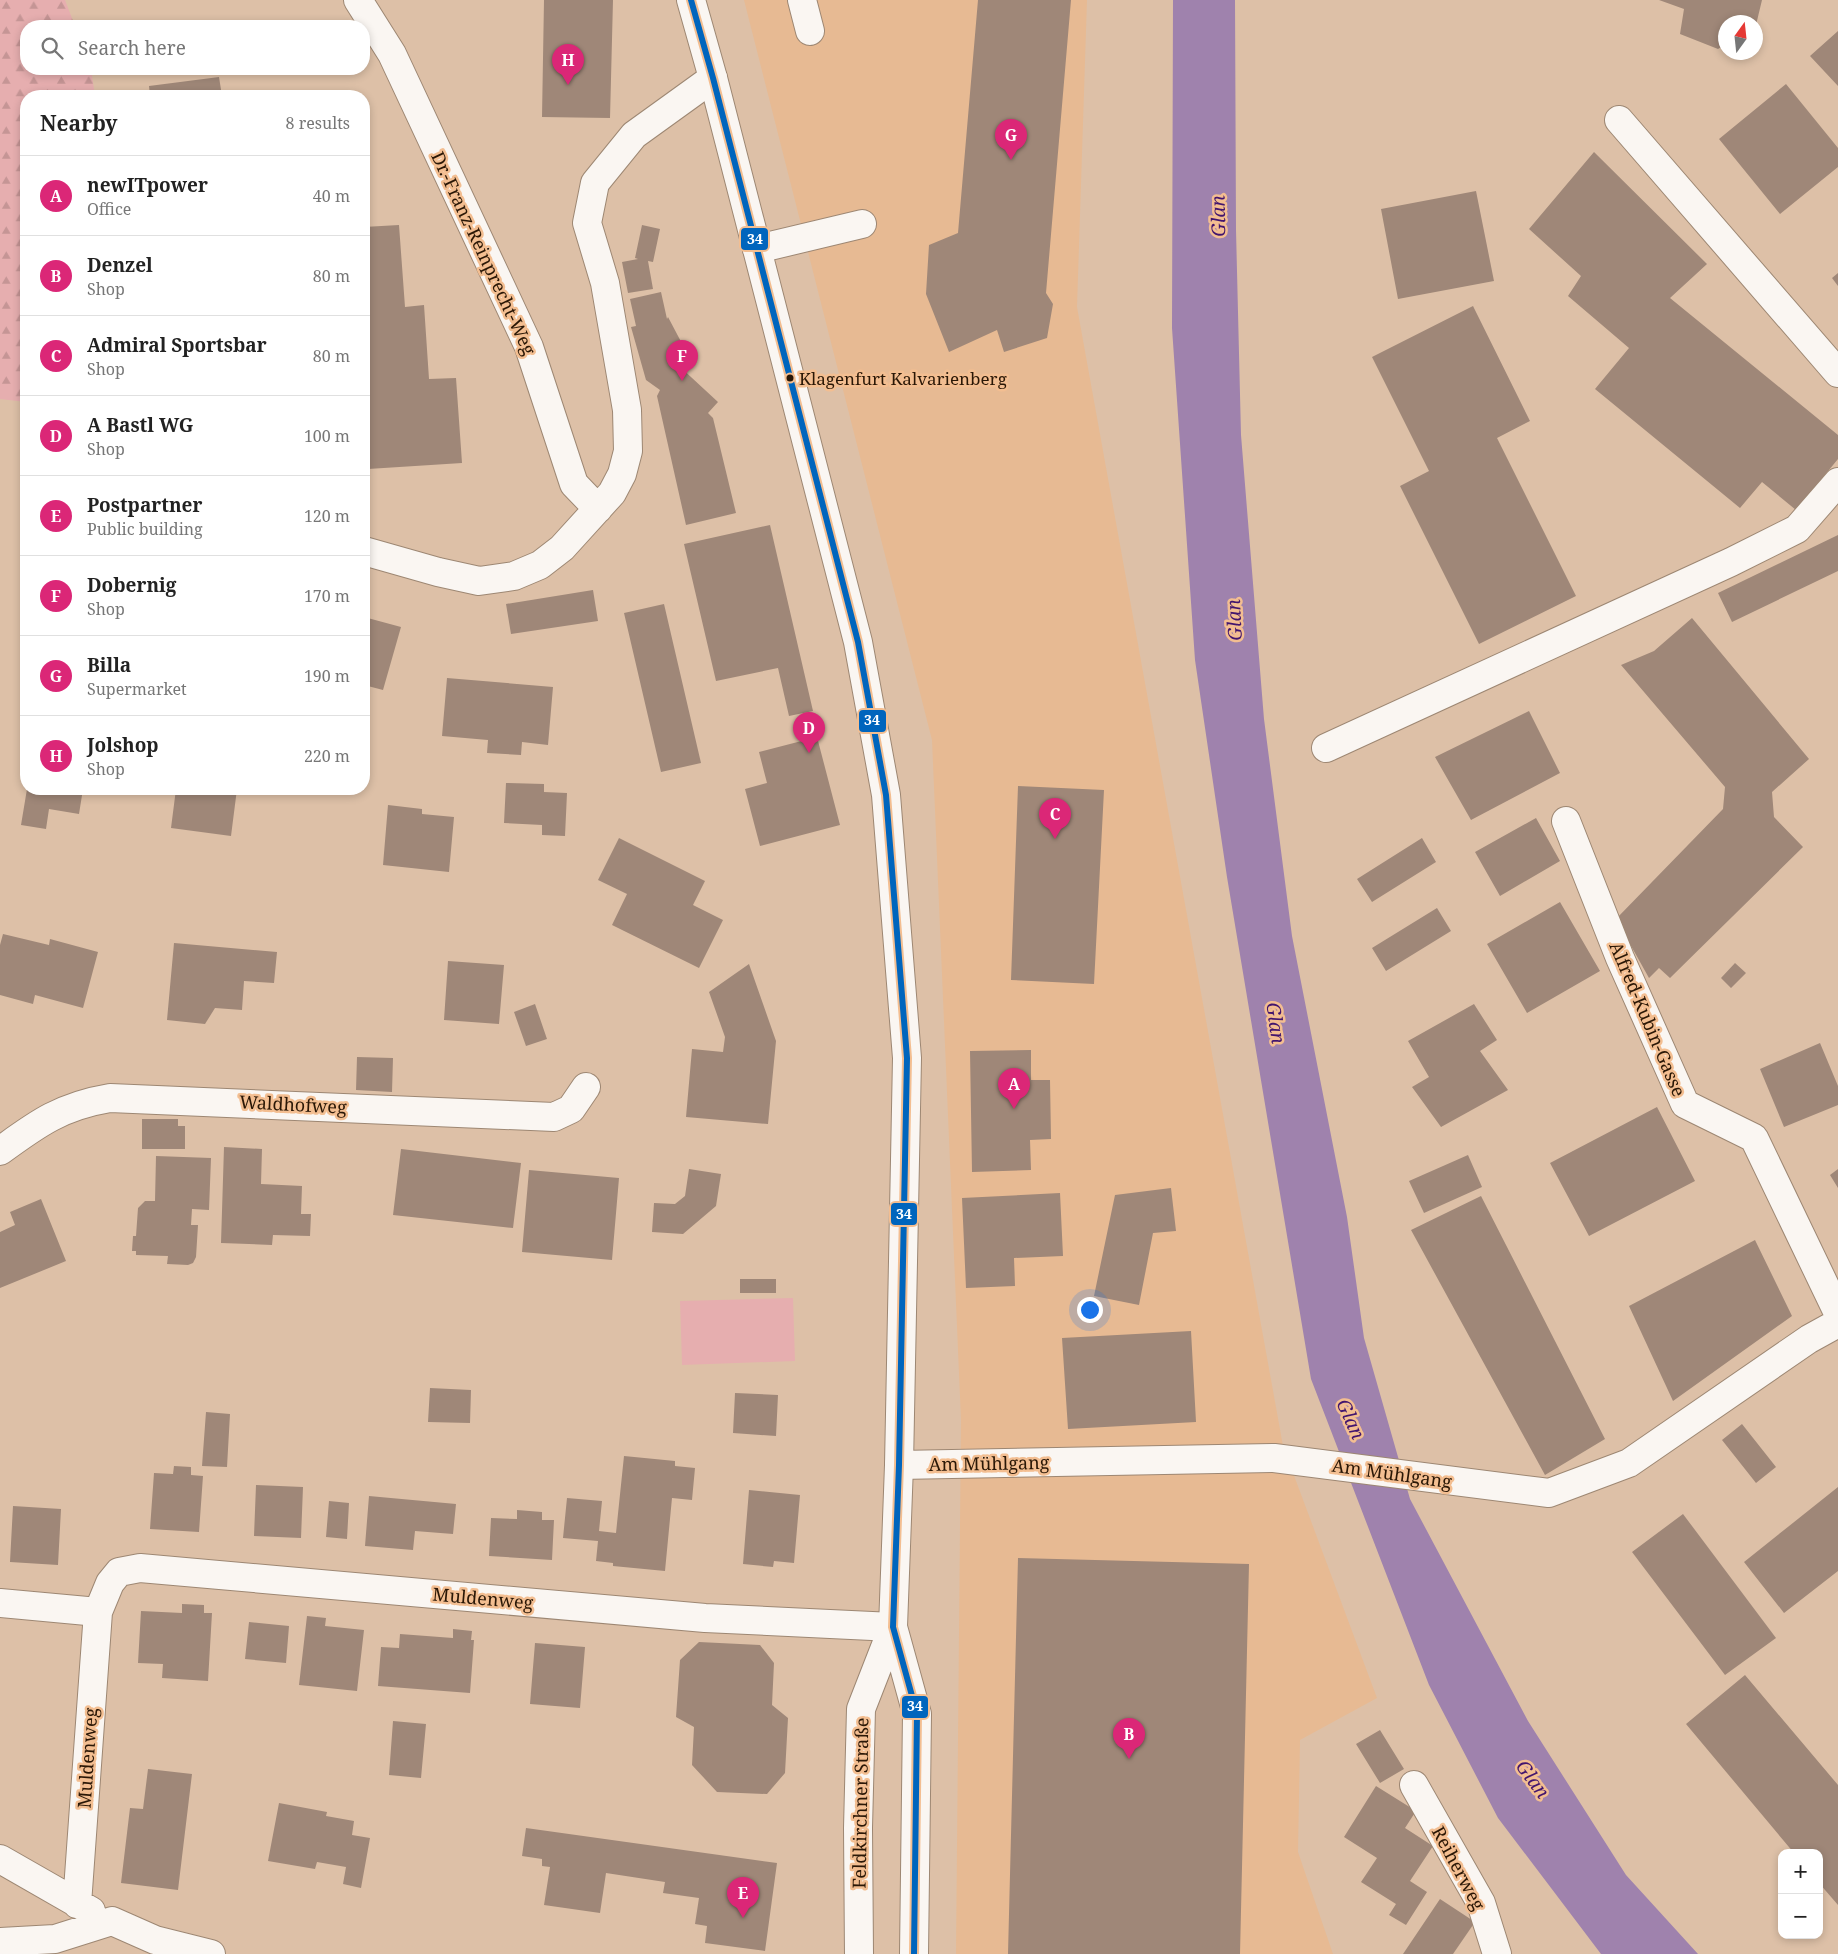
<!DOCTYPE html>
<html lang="en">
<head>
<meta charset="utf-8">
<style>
	:root { --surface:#fff; --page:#f2f2f2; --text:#222; --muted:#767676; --line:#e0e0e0; --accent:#db2777 }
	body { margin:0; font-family:"Noto Serif",serif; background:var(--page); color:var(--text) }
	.controls { position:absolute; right:15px; bottom:15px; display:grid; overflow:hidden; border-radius:10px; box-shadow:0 2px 8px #0003 }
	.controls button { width:45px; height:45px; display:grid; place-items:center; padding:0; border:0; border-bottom:1px solid var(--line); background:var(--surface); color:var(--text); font:25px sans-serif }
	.compass { position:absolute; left:1718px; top:15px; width:45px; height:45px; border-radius:50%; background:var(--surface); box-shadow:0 2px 8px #0003; rotate:15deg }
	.you { position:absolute; left:1089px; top:1309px; width:18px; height:18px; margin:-12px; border:4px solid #fff; border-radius:50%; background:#1a73e8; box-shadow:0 0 0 8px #1a73e833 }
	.badge { display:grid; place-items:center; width:32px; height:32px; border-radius:50%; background:var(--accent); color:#fff; font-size:16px; font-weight:700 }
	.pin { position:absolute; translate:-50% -41px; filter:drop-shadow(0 1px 2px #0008) }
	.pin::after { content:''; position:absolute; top:26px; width:18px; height:15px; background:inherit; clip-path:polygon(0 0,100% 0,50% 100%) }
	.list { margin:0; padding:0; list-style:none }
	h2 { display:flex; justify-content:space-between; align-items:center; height:65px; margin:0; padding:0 20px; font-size:21px }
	h2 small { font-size:16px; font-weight:400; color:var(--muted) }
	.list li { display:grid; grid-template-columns:32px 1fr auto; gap:15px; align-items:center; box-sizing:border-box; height:80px; padding:0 20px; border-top:1px solid var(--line) }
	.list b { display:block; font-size:19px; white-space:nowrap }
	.list p { margin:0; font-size:16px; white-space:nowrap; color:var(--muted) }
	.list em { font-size:16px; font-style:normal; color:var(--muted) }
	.icon { flex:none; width:28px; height:28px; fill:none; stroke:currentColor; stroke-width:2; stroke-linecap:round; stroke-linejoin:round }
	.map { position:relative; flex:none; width:1838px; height:1954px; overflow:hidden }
	.search { position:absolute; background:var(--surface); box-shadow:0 2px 8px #0003; left:20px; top:20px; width:350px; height:55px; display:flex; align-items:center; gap:12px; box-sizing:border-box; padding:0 18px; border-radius:20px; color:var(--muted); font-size:19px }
	.panel { position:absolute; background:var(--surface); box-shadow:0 2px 8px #0003; left:20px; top:90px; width:350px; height:705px; border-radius:20px }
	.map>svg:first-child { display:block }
</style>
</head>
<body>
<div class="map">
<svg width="1838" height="1954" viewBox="0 0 1838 1954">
	<defs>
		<pattern id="forest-firs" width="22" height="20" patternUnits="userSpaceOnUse" patternTransform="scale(1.25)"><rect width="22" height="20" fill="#e6aeaf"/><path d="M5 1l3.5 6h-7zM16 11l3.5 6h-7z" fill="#c59595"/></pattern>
	</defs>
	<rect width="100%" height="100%" fill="#ddc0a7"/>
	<path fill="#e7ba93" d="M 744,0 L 1087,0 L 1077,307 L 1283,1446 L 1377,1698 L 1300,1740 L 1298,1852 L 1333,1954 L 956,1954 L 961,1420 L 932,740 Z"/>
	<path fill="#e6aeaf" d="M 793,1298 L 795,1361 L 682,1365 L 680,1301 Z"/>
	<path fill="url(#forest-firs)" d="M 0,0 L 65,0 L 75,26 L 26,26 L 26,69 L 91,69 L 95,96 L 26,96 L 26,402 L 0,399 Z"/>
	<path fill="#9f82ad" d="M 1173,0 L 1235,0 L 1236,230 L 1241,435 L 1264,719 L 1292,936 L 1347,1217 L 1364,1338 L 1410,1499 L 1528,1721 L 1626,1875 L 1698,1954 L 1601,1954 L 1498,1818 L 1429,1685 L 1311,1379 L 1227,877 L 1195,660 L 1172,328 Z"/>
	<path fill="#9f8778" d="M 544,0 L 613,0 L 610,118 L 542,117 Z
		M 978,0 L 1071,0 L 1046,293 L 1053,304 L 1047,338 L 1004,352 L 997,330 L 949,352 L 926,294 L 929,245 L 958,233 Z
		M 1659,0 L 1762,0 L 1756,25 L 1756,22 L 1726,22 L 1726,44 L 1718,49 L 1680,34 L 1684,9 Z
		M 1838,31 L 1838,86 L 1810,56 Z
		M 219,77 L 222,96 L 150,96 L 149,86 Z
		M 1786,84 L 1838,148 L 1838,167 L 1780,214 L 1719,139 Z
		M 1594,152 L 1707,264 L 1670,298 L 1838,435 L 1838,459 L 1796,510 L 1762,482 L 1740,508 L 1595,389 L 1629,348 L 1568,296 L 1581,276 L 1529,229 Z
		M 1476,191 L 1494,281 L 1398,299 L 1381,209 Z
		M 399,225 L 405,307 L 424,305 L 429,379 L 456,378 L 462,463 L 368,469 L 364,398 L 364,227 Z
		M 642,225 L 660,229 L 653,262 L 648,261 L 653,289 L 628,293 L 622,262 L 638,259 L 635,258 Z
		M 1838,273 L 1838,286 L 1832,278 Z
		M 661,292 L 667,319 L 668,317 L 687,353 L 678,365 L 718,402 L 708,413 L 713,418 L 736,513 L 686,525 L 657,396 L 660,390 L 646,380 L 631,327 L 636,326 L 630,299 Z
		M 1473,306 L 1530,421 L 1497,438 L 1576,596 L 1479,644 L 1400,486 L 1429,471 L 1372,357 Z
		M 770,525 L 813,711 L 789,716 L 778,668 L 716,681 L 684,544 Z
		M 1838,535 L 1838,571 L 1732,622 L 1718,593 Z
		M 593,590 L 598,621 L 511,634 L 506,604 Z
		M 664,604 L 701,763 L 661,772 L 624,613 Z
		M 364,617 L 401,627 L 383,690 L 364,685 Z
		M 1692,618 L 1809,759 L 1772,792 L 1774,817 L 1803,847 L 1670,978 L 1659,968 L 1649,978 L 1616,919 L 1723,809 L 1725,787 L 1621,665 L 1654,651 Z
		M 447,678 L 553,687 L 548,745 L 522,742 L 521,755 L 487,753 L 488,740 L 442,736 Z
		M 1529,711 L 1560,773 L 1471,820 L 1435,757 Z
		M 817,737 L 840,825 L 760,846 L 745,789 L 767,783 L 759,752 Z
		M 506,783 L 544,784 L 544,792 L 567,793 L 565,836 L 542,835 L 542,825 L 504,823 Z
		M 1018,786 L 1104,790 L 1094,984 L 1011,980 Z
		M 27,789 L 83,789 L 79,814 L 49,809 L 46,829 L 21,825 Z
		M 176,789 L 237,789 L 231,836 L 171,828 Z
		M 388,805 L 422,809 L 422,814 L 454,817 L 449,872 L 383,865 Z
		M 1536,818 L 1560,861 L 1500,896 L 1475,852 Z
		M 619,838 L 705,881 L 693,905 L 723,920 L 699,968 L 612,925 L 627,894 L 598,880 Z
		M 1422,838 L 1436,862 L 1372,902 L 1357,879 Z
		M 1560,902 L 1600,971 L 1527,1013 L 1487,944 Z
		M 1437,908 L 1451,931 L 1386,971 L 1372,948 Z
		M 3,934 L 49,945 L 50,939 L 98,952 L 83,1008 L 35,995 L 33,1004 L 0,995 L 0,945 Z
		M 174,943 L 277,952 L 274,983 L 244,981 L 242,1010 L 215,1008 L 205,1024 L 167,1020 Z
		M 448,961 L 504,965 L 499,1024 L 444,1020 Z
		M 1735,963 L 1746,973 L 1731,988 L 1721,978 Z
		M 749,964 L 776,1041 L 768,1124 L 686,1117 L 692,1049 L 723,1052 L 725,1037 L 709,992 Z
		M 535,1004 L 547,1039 L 526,1046 L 514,1012 Z
		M 1474,1004 L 1497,1040 L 1480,1051 L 1508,1090 L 1441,1127 L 1412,1087 L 1429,1077 L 1408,1041 Z
		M 1820,1043 L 1838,1086 L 1838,1105 L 1784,1127 L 1760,1069 Z
		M 1031,1050 L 1031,1080 L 1050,1080 L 1051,1139 L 1030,1140 L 1031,1170 L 972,1172 L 970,1051 Z
		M 357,1057 L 393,1058 L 392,1092 L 356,1090 Z
		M 1657,1107 L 1695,1181 L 1589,1236 L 1550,1163 Z
		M 142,1119 L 178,1119 L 178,1126 L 185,1126 L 185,1149 L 142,1149 Z
		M 224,1147 L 262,1149 L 261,1184 L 302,1186 L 301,1214 L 311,1214 L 310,1236 L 273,1235 L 272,1245 L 221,1243 Z
		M 401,1149 L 521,1163 L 513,1228 L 393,1215 Z
		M 1468,1155 L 1482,1187 L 1424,1213 L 1409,1181 Z
		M 156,1156 L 211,1158 L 209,1210 L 192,1209 L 191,1225 L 198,1225 L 196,1257 L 193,1263 L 188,1265 L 167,1264 L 168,1256 L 136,1255 L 136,1251 L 132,1251 L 133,1236 L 136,1236 L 138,1208 L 145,1201 L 155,1201 Z
		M 689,1169 L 721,1174 L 716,1206 L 683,1234 L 652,1232 L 654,1203 L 675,1204 L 685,1196 Z
		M 1838,1169 L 1838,1188 L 1830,1175 Z
		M 529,1170 L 619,1178 L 612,1260 L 522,1252 Z
		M 1171,1188 L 1176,1231 L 1153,1233 L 1139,1305 L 1094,1296 L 1115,1195 Z
		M 1060,1193 L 1063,1256 L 1014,1258 L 1015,1286 L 966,1288 L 962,1198 Z
		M 1481,1196 L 1605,1439 L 1545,1475 L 1411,1230 Z
		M 41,1199 L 66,1261 L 0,1288 L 0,1232 L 15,1225 L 10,1212 Z
		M 1755,1240 L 1792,1316 L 1673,1401 L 1629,1306 Z
		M 740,1279 L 776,1279 L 776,1293 L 740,1293 Z
		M 1191,1331 L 1196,1422 L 1068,1429 L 1062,1338 Z
		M 430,1388 L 471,1390 L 470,1423 L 428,1422 Z
		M 735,1393 L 778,1395 L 776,1436 L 733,1433 Z
		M 206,1412 L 230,1414 L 227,1467 L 202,1466 Z
		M 1742,1424 L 1776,1467 L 1756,1483 L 1722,1440 Z
		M 624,1456 L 675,1461 L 675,1466 L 695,1468 L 692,1500 L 672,1498 L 665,1571 L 613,1566 L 613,1563 L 596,1561 L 598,1541 L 563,1538 L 567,1498 L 602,1501 L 599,1531 L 616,1533 Z
		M 174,1466 L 191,1467 L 191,1475 L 203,1476 L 199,1532 L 150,1529 L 154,1473 L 173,1474 Z
		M 256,1485 L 303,1487 L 301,1538 L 254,1536 Z
		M 1838,1487 L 1838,1571 L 1784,1613 L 1744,1562 Z
		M 749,1490 L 800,1495 L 794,1563 L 774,1561 L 773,1567 L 743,1564 Z
		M 369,1496 L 456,1504 L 453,1534 L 415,1531 L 413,1550 L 365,1546 Z
		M 329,1501 L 349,1503 L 347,1539 L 326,1537 Z
		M 13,1506 L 61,1509 L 58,1565 L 10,1562 Z
		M 517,1510 L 542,1512 L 542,1520 L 554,1520 L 552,1560 L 489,1556 L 491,1518 L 517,1519 Z
		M 1683,1514 L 1776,1638 L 1725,1675 L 1632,1552 Z
		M 1018,1558 L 1249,1564 L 1240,1954 L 1008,1954 Z
		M 182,1604 L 204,1605 L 204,1613 L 212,1613 L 208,1681 L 162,1678 L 163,1664 L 138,1663 L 141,1611 L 182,1613 Z
		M 307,1616 L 326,1618 L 325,1626 L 364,1630 L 357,1691 L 299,1685 Z
		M 249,1622 L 289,1626 L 286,1663 L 245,1659 Z
		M 453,1629 L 472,1631 L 471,1640 L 474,1640 L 470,1693 L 378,1686 L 381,1647 L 399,1648 L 400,1634 L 453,1638 Z
		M 699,1642 L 760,1645 L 774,1663 L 772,1705 L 788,1718 L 785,1773 L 767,1794 L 717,1792 L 692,1765 L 694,1727 L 676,1717 L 680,1660 Z
		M 535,1643 L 585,1647 L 580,1708 L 530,1704 Z
		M 1745,1675 L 1838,1785 L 1838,1905 L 1819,1883 L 1819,1853 L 1794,1853 L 1686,1724 Z
		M 393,1721 L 426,1724 L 421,1778 L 389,1775 Z
		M 1380,1730 L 1404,1769 L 1380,1783 L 1356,1744 Z
		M 148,1769 L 192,1774 L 178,1890 L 121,1883 L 130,1808 L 143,1809 Z
		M 1376,1786 L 1416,1811 L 1405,1828 L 1433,1846 L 1410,1881 L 1427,1892 L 1406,1925 L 1389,1915 L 1396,1904 L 1361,1882 L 1377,1858 L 1344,1837 Z
		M 279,1803 L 327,1812 L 326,1816 L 354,1821 L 352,1835 L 370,1838 L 361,1888 L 343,1884 L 346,1867 L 317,1862 L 315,1869 L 268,1861 Z
		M 526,1828 L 777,1863 L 765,1951 L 705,1943 L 707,1926 L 695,1924 L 699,1898 L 663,1893 L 665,1882 L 606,1873 L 600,1913 L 544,1905 L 550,1867 L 542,1866 L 542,1859 L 522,1856 Z
		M 1440,1899 L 1475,1922 L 1453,1954 L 1403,1954 Z"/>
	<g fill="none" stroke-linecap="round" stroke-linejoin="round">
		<g stroke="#9d8773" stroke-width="30">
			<path id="minor" d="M 358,0 L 392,54 L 529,347 L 574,484 L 598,509
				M 802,0 L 810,31
				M 1619,120 L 1838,373
				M 757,249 L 862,224
				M 364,551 L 438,572 L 479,581 L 514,576 L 540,565 L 562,548 L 612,493 L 622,474 L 628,451 L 627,410 L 605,283 L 587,223 L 595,183 L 634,135 L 713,78
				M 1326,748 L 1731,562 L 1797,529 L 1838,482
				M 1566,821 L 1620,958 L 1685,1104 L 1754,1138 L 1838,1313
				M 0,1151 C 38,1123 62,1106 110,1098 L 554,1117 L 571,1109 L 586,1087
				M 899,1465 L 1274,1458 L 1549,1493 L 1629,1463 L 1809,1339 L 1838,1323
				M 0,1603 L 98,1612
				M 1414,1785 L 1481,1903 L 1497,1954
				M 0,1859 L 91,1911
				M 77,1904 L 98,1612 L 110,1583 L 119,1572 L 140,1568 L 705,1618 L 893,1627
				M 0,1942 L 55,1939 L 112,1921 L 155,1940 L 211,1954"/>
		</g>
		<g stroke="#9d8773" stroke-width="30">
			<path id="major" d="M 691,0 L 713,78 L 858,642 L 886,795 L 907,1058 L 899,1465 L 893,1627 L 917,1714 L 914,1954
				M 859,1954 L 858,1828 L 861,1709 L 893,1627"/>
		</g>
		<use href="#minor" stroke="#faf6f2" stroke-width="28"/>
		<use href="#major" stroke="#faf6f2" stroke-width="28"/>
		<g stroke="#f3be91" stroke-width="10">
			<path id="bus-1" d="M 691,0 L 713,78 L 858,642 L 886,795 L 907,1058 L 899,1465 L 893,1627 L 917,1714 L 914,1954"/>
		</g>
		<use href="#bus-1" stroke="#0065bd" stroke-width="6"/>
	</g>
	<circle fill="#2a1706" stroke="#f3be91" stroke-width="2" cx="790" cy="378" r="4.5"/>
	<g text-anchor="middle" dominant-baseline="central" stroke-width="5" stroke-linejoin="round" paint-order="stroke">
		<g font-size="17" fill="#2a1706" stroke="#f3be91" text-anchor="start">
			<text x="799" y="378">Klagenfurt Kalvarienberg</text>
		</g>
		<g font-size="18" fill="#2a1706" stroke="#f3be91">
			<text transform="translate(484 253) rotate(65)">Dr.-Franz-Reinprecht-Weg</text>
			<text transform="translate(1648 1019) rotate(67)">Alfred-Kubin-Gasse</text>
			<text transform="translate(293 1104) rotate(3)">Waldhofweg</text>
			<text transform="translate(989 1463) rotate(-1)">Am Mühlgang</text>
			<text transform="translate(1392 1473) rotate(8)">Am Mühlgang</text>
			<text transform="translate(483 1598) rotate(5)">Muldenweg</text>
			<text transform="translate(87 1758) rotate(-86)">Muldenweg</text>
			<text transform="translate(860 1803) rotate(-89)">Feldkirchner Straße</text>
			<text transform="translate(1459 1868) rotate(62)">Reiherweg</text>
		</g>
		<g font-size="19" font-style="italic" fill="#42156e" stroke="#f3be91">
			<text transform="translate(1218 216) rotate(-91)">Glan</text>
			<text transform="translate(1234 620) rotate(-93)">Glan</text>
			<text transform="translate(1276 1023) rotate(82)">Glan</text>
			<text transform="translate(1351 1419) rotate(66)">Glan</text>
			<text transform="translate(1533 1779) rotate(54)">Glan</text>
		</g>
	</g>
	<g stroke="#f3be91" stroke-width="2">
		<rect x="740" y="227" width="29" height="24" rx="5" fill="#0065bd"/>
		<rect x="858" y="709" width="29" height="24" rx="5" fill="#0065bd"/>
		<rect x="890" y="1202" width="28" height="24" rx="5" fill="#0065bd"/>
		<rect x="901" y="1695" width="28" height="24" rx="5" fill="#0065bd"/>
	</g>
	<g font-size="14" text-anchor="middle" font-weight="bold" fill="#fff">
		<text x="755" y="244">34</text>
		<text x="872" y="725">34</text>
		<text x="904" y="1219">34</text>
		<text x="915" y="1711">34</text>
	</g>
</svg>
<div class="controls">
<button>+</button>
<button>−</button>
</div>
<svg class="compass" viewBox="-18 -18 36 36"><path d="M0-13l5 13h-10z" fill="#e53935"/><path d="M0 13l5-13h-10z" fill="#767676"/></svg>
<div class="you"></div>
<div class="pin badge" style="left:1014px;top:1109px">A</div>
<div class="pin badge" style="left:1129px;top:1759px">B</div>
<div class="pin badge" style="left:1055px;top:839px">C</div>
<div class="pin badge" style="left:809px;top:753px">D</div>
<div class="pin badge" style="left:743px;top:1918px">E</div>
<div class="pin badge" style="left:682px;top:381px">F</div>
<div class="pin badge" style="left:1011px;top:160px">G</div>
<div class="pin badge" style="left:568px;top:85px">H</div>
<div class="search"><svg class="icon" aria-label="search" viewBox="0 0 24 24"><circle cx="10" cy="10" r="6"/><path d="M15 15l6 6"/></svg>Search here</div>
<section class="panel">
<h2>Nearby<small>8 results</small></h2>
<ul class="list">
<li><span class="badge">A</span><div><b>newITpower</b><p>Office</p></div><em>40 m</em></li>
<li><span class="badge">B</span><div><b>Denzel</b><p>Shop</p></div><em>80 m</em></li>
<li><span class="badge">C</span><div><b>Admiral Sportsbar</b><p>Shop</p></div><em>80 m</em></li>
<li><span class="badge">D</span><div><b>A Bastl WG</b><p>Shop</p></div><em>100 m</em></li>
<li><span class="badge">E</span><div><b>Postpartner</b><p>Public building</p></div><em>120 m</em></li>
<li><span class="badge">F</span><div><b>Dobernig</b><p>Shop</p></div><em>170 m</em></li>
<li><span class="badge">G</span><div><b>Billa</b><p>Supermarket</p></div><em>190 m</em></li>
<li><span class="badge">H</span><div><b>Jolshop</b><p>Shop</p></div><em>220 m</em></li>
</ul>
</section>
</div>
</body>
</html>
